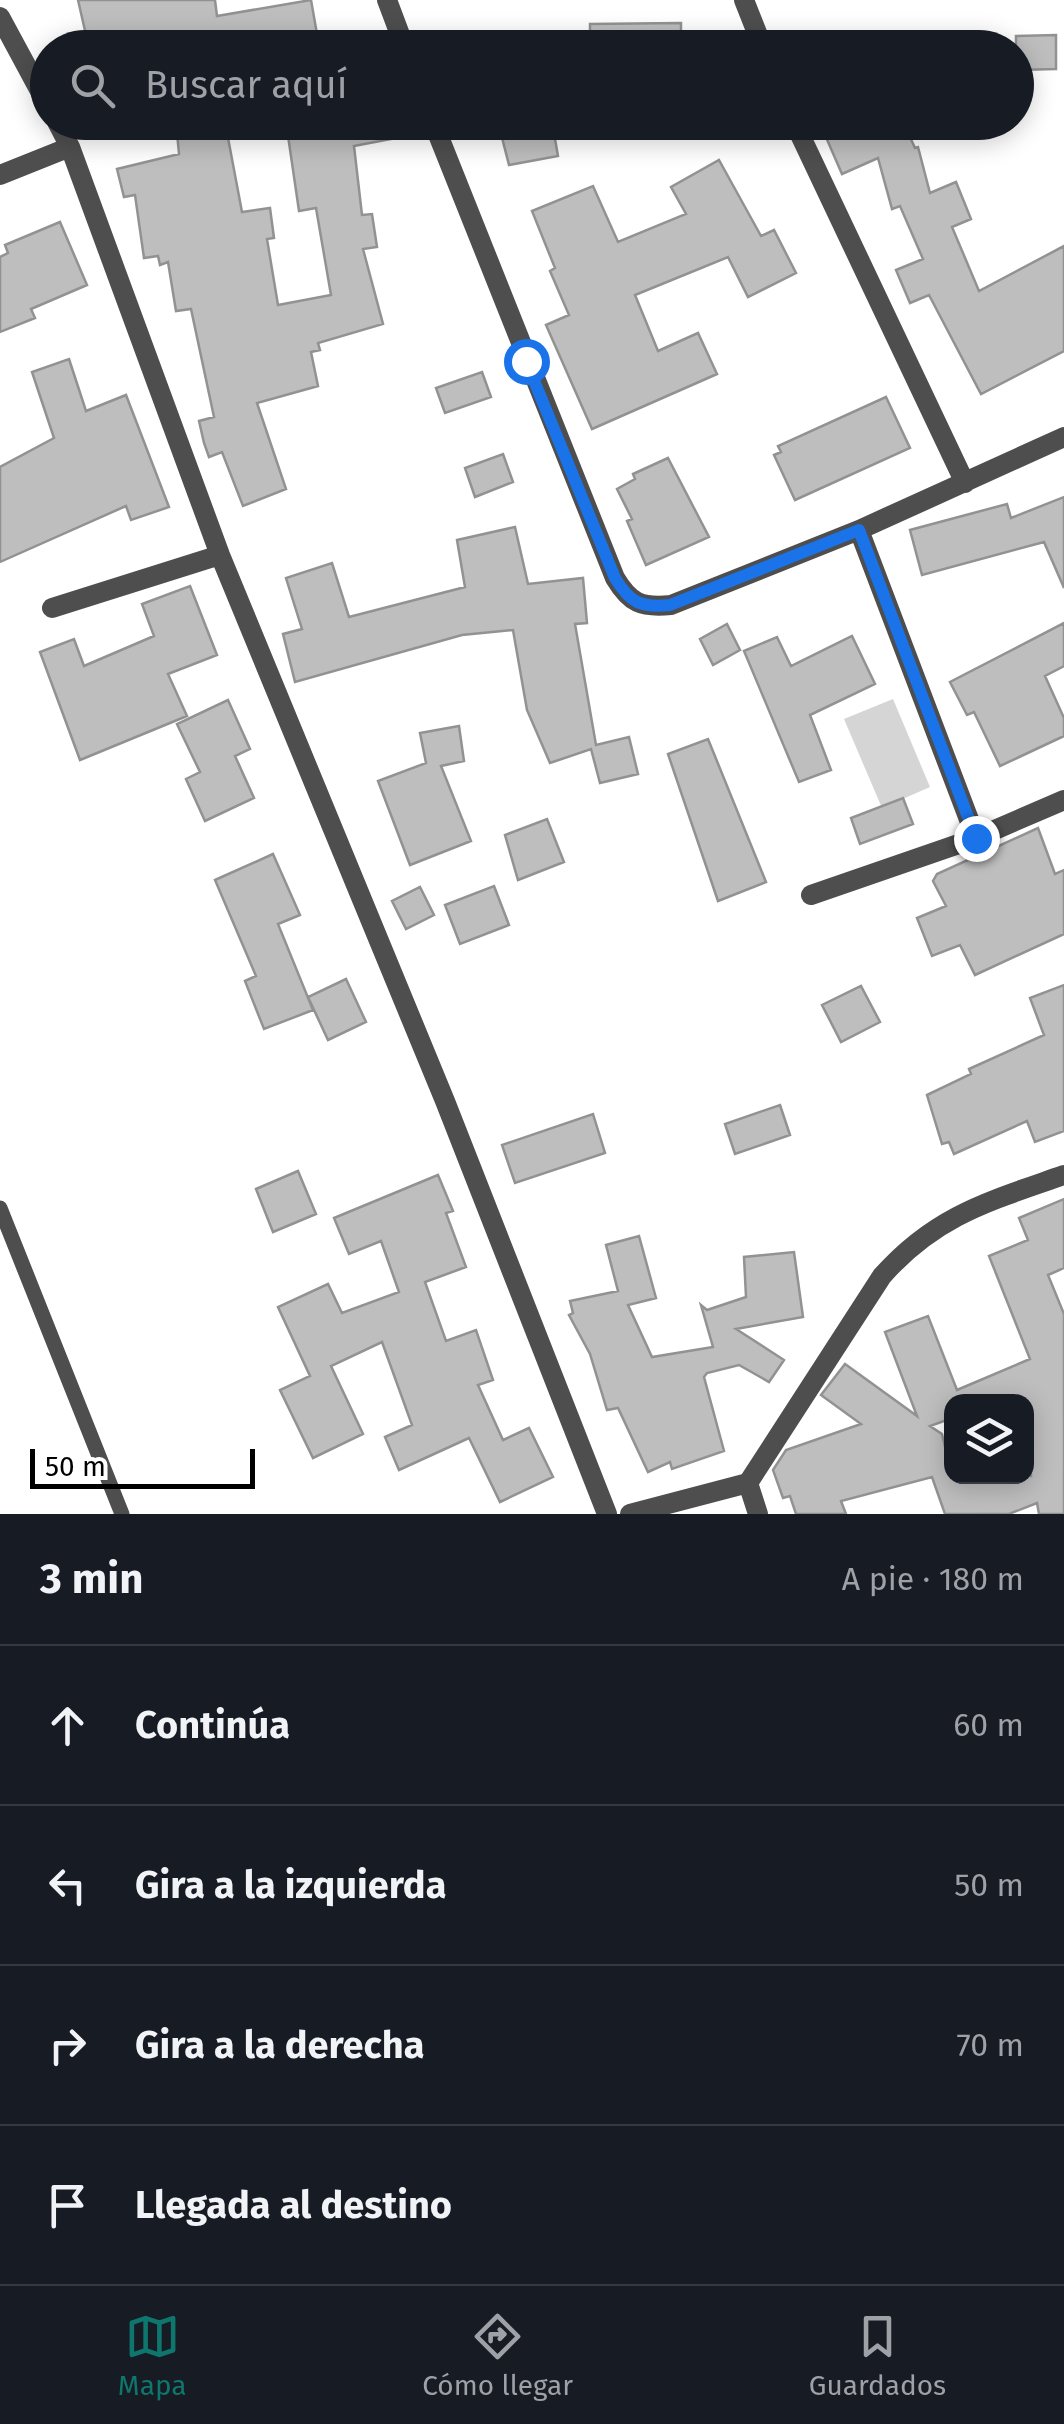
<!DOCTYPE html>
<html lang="es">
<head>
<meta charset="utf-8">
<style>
	:root { --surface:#171b24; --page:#242831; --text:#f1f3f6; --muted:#9ea1a6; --line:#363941; --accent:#0f766e }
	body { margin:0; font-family:"Fira Sans",sans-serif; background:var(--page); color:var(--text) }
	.controls { position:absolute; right:30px; bottom:30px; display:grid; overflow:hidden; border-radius:20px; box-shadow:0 5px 25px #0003 }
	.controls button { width:90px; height:90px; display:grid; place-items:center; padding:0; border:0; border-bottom:2px solid var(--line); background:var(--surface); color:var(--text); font:50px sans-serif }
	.scale { position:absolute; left:30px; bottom:25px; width:225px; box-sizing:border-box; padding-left:10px; border:5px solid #000; border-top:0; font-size:28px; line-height:35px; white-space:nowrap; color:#000; -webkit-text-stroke:8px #fff; paint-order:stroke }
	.stop { position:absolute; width:30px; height:30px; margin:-22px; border:8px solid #1a73e8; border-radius:50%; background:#fff }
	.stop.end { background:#1a73e8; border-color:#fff; box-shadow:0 2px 10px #0008 }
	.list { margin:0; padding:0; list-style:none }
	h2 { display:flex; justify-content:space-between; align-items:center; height:130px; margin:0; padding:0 40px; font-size:42px }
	h2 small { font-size:32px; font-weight:400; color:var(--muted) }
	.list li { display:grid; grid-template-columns:65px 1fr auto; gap:30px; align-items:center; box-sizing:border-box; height:160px; padding:0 40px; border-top:2px solid var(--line) }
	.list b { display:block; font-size:38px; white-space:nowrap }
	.list em { font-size:32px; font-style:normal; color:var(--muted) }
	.icon { flex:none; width:55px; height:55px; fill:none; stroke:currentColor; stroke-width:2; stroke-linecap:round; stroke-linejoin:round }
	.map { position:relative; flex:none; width:1064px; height:1514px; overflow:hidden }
	.search { position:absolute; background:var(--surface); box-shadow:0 5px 25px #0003; left:30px; right:30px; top:30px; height:110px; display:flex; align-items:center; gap:25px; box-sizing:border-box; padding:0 35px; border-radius:55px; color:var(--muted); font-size:38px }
	.sheet { height:770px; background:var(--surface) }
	nav { display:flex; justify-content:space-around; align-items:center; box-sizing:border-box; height:140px; border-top:2px solid var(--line); background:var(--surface); font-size:28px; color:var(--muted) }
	nav a { display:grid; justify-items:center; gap:5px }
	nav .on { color:var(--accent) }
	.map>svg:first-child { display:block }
</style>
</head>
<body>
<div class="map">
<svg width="1064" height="1514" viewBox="0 0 1064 1514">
	<rect width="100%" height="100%" fill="#fff"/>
	<path fill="#d5d5d5" d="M 893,699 L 930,787 L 882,808 L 844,719 Z"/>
	<path fill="#bebebe" stroke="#929292" stroke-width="2.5" fill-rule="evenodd" d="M 78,0 L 215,0 L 217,16 L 311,0 L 317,34 L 247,48 L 89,48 Z
		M 681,23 L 681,48 L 590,48 L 590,24 Z
		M 1056,35 L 1056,69 L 1016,70 L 1016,36 Z
		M 176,122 L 225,122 L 242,212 L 270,208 L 274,238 L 267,239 L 278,305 L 331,295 L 316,208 L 299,211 L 286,122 L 411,122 L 412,135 L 354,146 L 362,215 L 372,214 L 377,247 L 363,249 L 383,324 L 318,343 L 320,350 L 311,352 L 318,386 L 257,403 L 286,489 L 243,506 L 222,452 L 209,457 L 204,443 L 199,421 L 214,417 L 191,309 L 176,311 L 168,262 L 160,265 L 158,256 L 144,258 L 135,195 L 124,197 L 117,169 L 179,154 Z
		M 498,122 L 552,122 L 558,156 L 509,165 Z
		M 836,122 L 903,122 L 915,148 L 918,147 L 930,193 L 956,182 L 971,219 L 952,227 L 979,291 L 1064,246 L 1064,351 L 981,394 L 929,295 L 910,303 L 896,270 L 923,259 L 900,206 L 892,209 L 878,158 L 842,174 L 822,128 Z
		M 719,160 L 761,236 L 774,230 L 796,273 L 748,297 L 728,257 L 635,295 L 658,351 L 698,333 L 717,374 L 592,429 L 546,325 L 569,315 L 550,271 L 555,268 L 532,211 L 593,186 L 618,242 L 686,214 L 671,187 Z
		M 60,222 L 87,285 L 31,309 L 35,318 L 0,332 L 0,257 L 8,253 L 5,245 Z
		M 69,359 L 86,411 L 126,395 L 169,507 L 131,520 L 126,506 L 0,562 L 0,467 L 54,438 L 32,372 Z
		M 482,372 L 491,397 L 445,413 L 436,388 Z
		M 886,397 L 910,448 L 795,500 L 774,455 L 781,452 L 778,446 Z
		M 503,454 L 513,482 L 475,497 L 465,468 Z
		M 668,458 L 709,537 L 646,565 L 627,521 L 632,519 L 617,489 L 635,479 L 633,474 Z
		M 1064,497 L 1064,588 L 1044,542 L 922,575 L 910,530 L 1007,504 L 1011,518 Z
		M 515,527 L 528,584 L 583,578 L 587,623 L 575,624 L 596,745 L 629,737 L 638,774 L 600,783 L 591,749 L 550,763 L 527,710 L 513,630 L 462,635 L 295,682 L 283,634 L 302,629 L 286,578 L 332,563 L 349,617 L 465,587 L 457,540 Z
		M 190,586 L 217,655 L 168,674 L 187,716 L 80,760 L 40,652 L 74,639 L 84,666 L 154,636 L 142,604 Z
		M 1064,623 L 1064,666 L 1045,676 L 1064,718 L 1064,736 L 1000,766 L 974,712 L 967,715 L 950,682 Z
		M 727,624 L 740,650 L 713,665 L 700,639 Z
		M 852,636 L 875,684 L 810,715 L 831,770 L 799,782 L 744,651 L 777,637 L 791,666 Z
		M 228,700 L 250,749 L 235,756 L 254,798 L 205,821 L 186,779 L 200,772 L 177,724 Z
		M 459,726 L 464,761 L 441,766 L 471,841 L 410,865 L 378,781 L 426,763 L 420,733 Z
		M 708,739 L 766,882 L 718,901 L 668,754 Z
		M 903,798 L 913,824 L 860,844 L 851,818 Z
		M 547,819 L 564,862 L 518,880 L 505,835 Z
		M 1038,828 L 1055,874 L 1064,870 L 1064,934 L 975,975 L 960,945 L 932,956 L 917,918 L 946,906 L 933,881 L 937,874 Z
		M 273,854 L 300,915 L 278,924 L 313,1010 L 264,1029 L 245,981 L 256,976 L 215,880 Z
		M 494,886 L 509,925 L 460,944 L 445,905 Z
		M 420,887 L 434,915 L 406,929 L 392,901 Z
		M 346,979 L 366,1022 L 328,1040 L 308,997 Z
		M 1064,985 L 1064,1131 L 1035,1142 L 1027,1121 L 954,1154 L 949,1142 L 942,1144 L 927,1095 L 971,1074 L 969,1069 L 1044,1035 L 1030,998 Z
		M 861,986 L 880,1022 L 841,1042 L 822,1005 Z
		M 780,1105 L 790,1135 L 735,1154 L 725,1124 Z
		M 593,1114 L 605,1153 L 515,1183 L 502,1145 Z
		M 298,1171 L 316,1214 L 273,1232 L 256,1189 Z
		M 438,1175 L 453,1211 L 446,1213 L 466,1267 L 425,1282 L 446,1341 L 476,1330 L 493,1380 L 478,1385 L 503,1440 L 529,1428 L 553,1477 L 500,1502 L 469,1438 L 399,1470 L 385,1437 L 412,1425 L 382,1342 L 331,1366 L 363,1434 L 313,1458 L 280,1390 L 310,1376 L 278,1307 L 328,1284 L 342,1313 L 399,1292 L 381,1241 L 349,1254 L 334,1218 Z
		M 1064,1199 L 1064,1268 L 1048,1275 L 1064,1314 L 1064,1514 L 1039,1514 L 1037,1503 L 1009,1514 L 945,1514 L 932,1477 L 841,1501 L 846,1514 L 796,1514 L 790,1496 L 783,1498 L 773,1470 L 786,1450 L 861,1424 L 821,1395 L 845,1364 L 917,1416 L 885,1332 L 928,1316 L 957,1390 L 1030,1359 L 989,1256 L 1028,1240 L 1019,1218 ZM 952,1402 L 1026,1402 L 1031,1476 L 952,1476 L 942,1434 L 930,1426 L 952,1418 Z
		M 639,1236 L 656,1298 L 628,1305 L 652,1357 L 713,1347 L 701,1305 L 707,1310 L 746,1297 L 744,1257 L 794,1252 L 803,1317 L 736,1329 L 784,1360 L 769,1382 L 739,1365 L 707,1373 L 704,1377 L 724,1451 L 672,1469 L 670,1462 L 648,1472 L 618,1408 L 607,1410 L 590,1354 L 569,1315 L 573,1313 L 570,1301 L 618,1291 L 606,1245 Z"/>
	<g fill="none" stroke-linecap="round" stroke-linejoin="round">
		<path stroke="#4e4e4e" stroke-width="15" d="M 0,1208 L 122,1514"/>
		<path stroke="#4e4e4e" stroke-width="20" d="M 387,0 L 405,48
			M 744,0 L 763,48
			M 0,17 L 48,106
			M 57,122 L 70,147 L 220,555 L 445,1101 L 607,1514
			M 433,122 L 615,578 C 630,603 641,608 671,605 L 859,530 L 1064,437
			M 794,122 L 965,483
			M 0,175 L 70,147
			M 859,530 L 976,838
			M 52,608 L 220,555
			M 811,895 L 976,838 L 1064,800
			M 748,1483 L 758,1514
			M 630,1514 L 748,1483 L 882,1276 C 936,1215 990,1201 1064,1175"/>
	</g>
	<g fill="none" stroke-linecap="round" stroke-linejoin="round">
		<path stroke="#1a73e8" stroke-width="12" d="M 526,361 L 615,578 C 630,603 641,608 670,605 L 859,530 L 976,838"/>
	</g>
</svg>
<div class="controls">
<button><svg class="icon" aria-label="layers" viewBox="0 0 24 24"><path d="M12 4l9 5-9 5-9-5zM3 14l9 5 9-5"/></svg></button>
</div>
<div class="scale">50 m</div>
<div class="stop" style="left:526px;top:361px"></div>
<div class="stop end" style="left:976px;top:838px"></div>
<div class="search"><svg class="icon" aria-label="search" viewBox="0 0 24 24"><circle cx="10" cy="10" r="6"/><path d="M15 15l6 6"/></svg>Buscar aquí</div>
</div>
<section class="sheet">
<h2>3 min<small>A pie · 180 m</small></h2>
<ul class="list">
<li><svg class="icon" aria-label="ahead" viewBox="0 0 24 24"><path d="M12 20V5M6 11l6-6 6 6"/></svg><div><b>Continúa</b></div><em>60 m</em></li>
<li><svg class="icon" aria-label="left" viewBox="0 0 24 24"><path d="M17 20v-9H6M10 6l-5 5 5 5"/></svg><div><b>Gira a la izquierda</b></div><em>50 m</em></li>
<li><svg class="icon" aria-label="right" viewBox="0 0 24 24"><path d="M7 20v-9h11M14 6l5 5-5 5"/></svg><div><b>Gira a la derecha</b></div><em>70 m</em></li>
<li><svg class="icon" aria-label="arrive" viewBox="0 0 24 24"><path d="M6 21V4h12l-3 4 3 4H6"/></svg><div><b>Llegada al destino</b></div></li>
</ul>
</section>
<nav>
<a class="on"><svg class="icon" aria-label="map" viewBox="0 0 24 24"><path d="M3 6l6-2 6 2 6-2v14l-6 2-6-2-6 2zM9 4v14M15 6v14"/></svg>Mapa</a>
<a><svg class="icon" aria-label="directions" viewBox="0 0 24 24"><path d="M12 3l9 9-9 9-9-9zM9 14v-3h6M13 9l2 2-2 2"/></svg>Cómo llegar</a>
<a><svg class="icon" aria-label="saved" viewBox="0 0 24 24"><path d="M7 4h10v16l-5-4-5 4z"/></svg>Guardados</a>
</nav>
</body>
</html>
